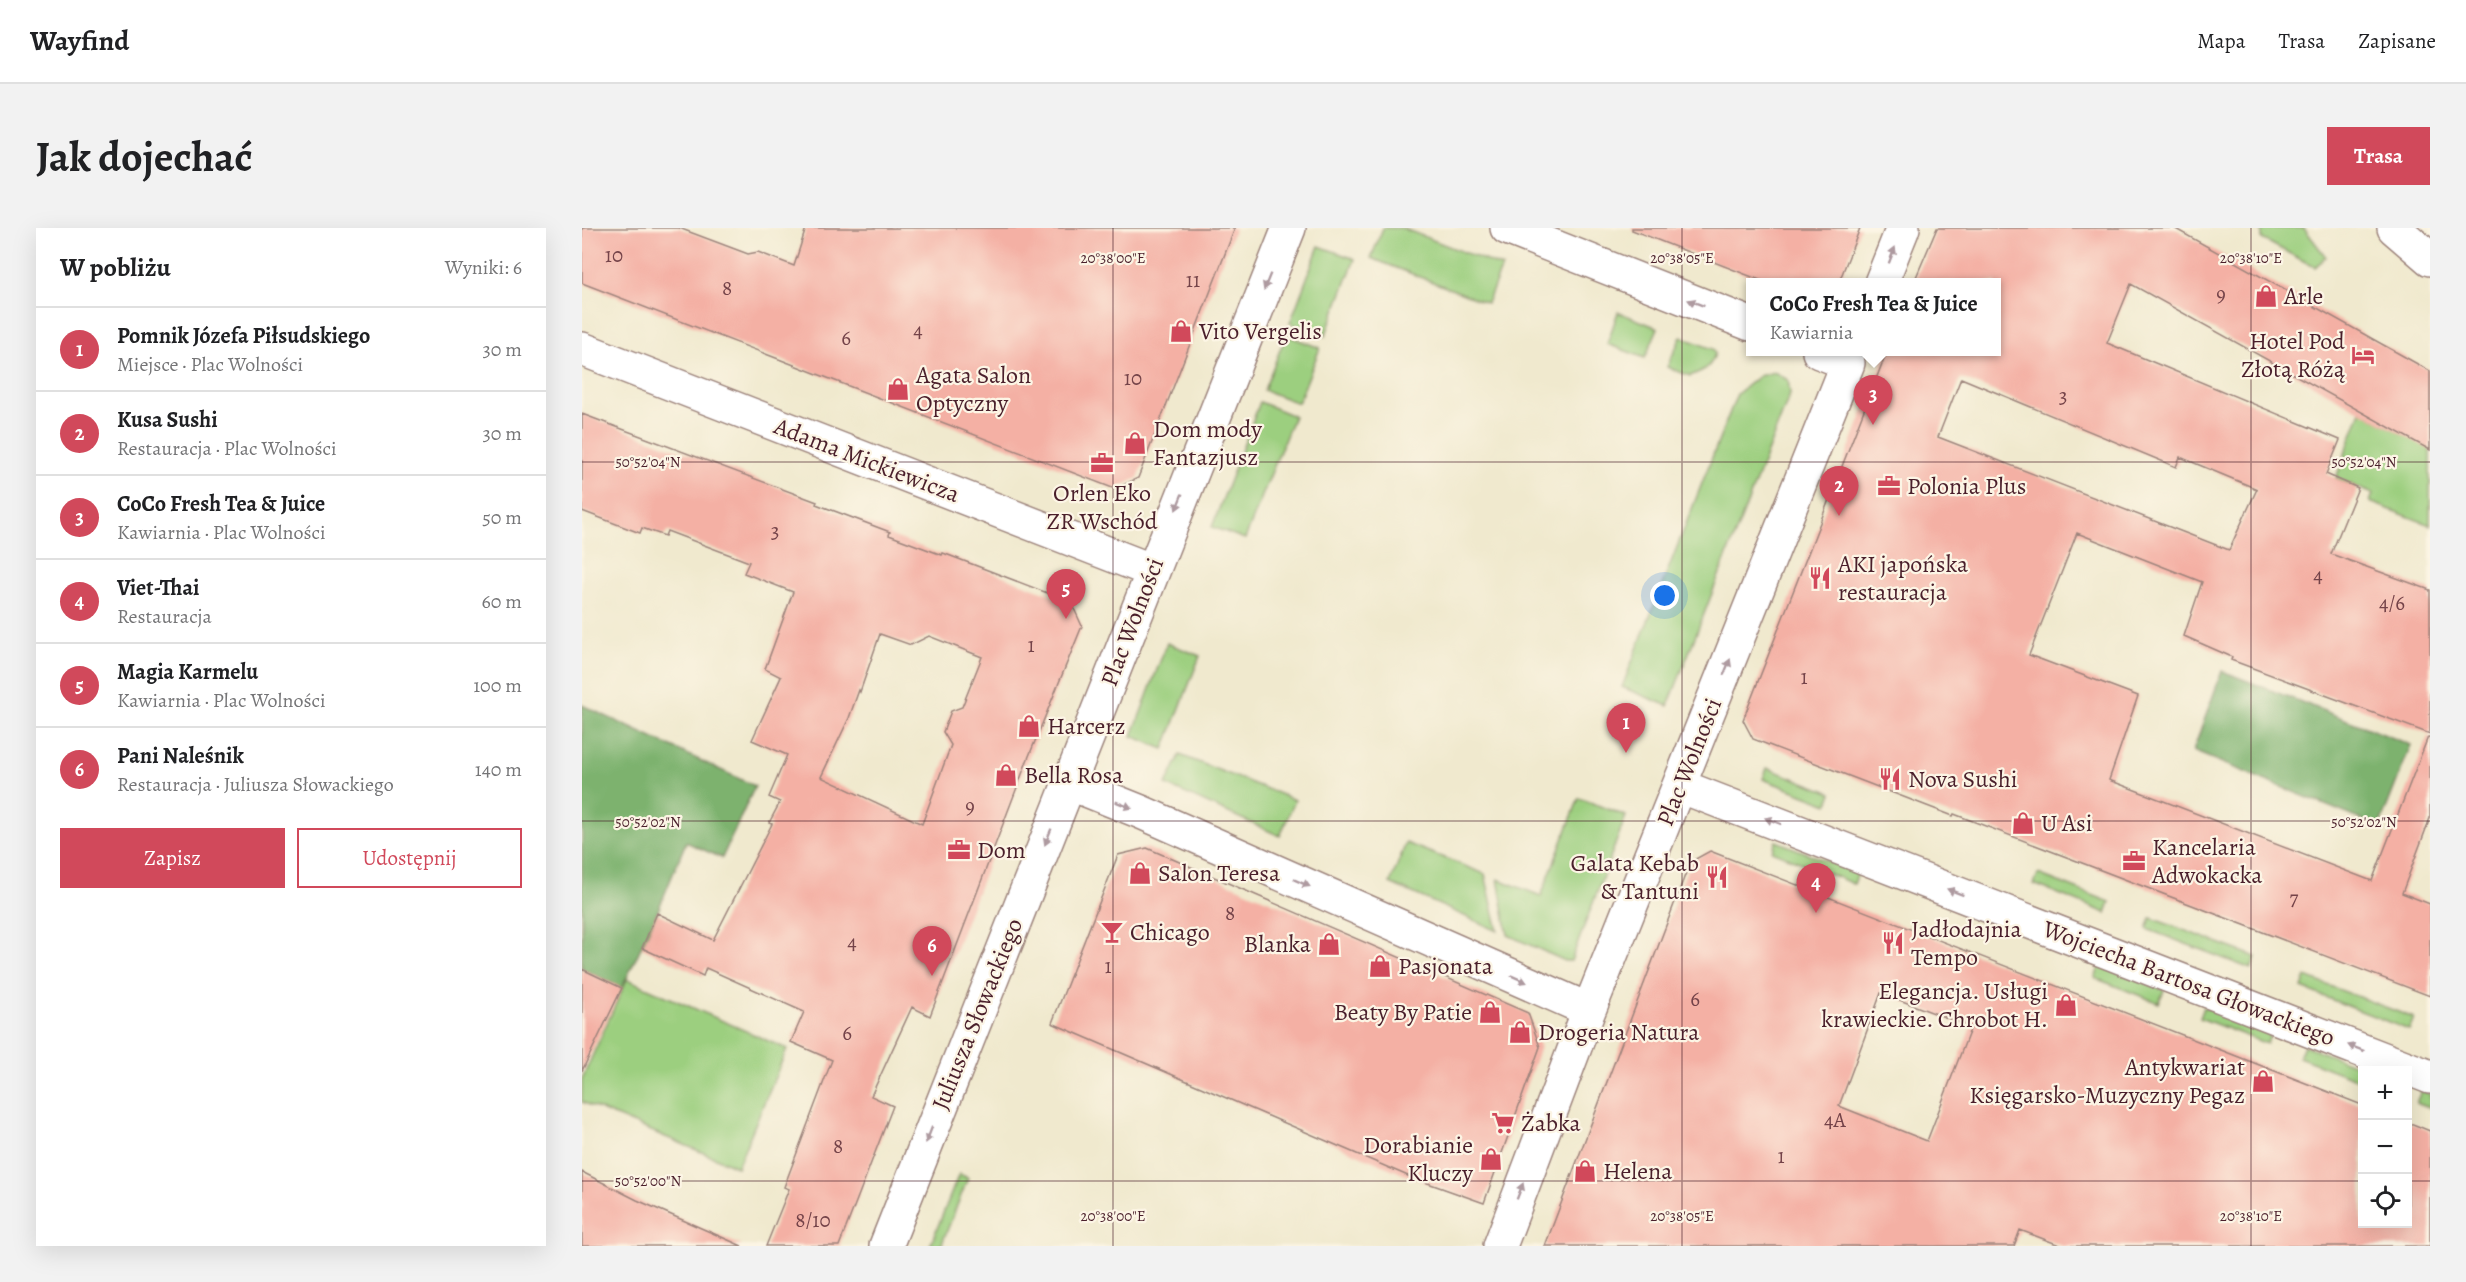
<!DOCTYPE html>
<html lang="pl">
<head>
<meta charset="utf-8">
<style>
	:root { --surface:#fff; --page:#f2f2f2; --text:#202124; --muted:#757577; --line:#e0e0e0; --accent:#d1495b }
	body { margin:0; font-family:Alegreya,serif; background:var(--page); color:var(--text) }
	.controls { position:absolute; right:18px; bottom:18px; display:grid; overflow:hidden; border-radius:0px; box-shadow:0 6px 24px #0002 }
	.controls button { width:54px; height:54px; display:grid; place-items:center; padding:0; border:0; border-bottom:2px solid var(--line); background:var(--surface); color:var(--text); font:30px sans-serif }
	.you { position:absolute; left:1083px; top:368px; width:21px; height:21px; margin:-15px; border:4px solid #fff; border-radius:50%; background:#1a73e8; box-shadow:0 0 0 9px #1a73e833 }
	.badge { display:grid; place-items:center; width:39px; height:39px; border-radius:50%; background:var(--accent); color:#fff; font-size:20px; font-weight:700 }
	.pin { position:absolute; translate:-50% -50px; filter:drop-shadow(0 2px 3px #0008) }
	.pin::after { content:''; position:absolute; top:32px; width:21px; height:18px; background:inherit; clip-path:polygon(0 0,100% 0,50% 100%) }
	.popup { position:absolute; left:1164px; top:50px; width:255px; height:78px; box-sizing:border-box; display:grid; place-content:center; border-radius:0px; background:var(--surface); filter:drop-shadow(0 2px 4px #0005); font-size:20px; white-space:nowrap; color:var(--muted) }
	.popup b { font-size:22px; color:var(--text) }
	.popup::after { content:''; position:absolute; left:50%; top:100%; margin-left:-12px; border:12px solid transparent; border-top-color:var(--surface) }
	.list { margin:0; padding:0; list-style:none }
	h2 { display:flex; justify-content:space-between; align-items:center; height:78px; margin:0; padding:0 24px; font-size:26px }
	h2 small { font-size:20px; font-weight:400; color:var(--muted) }
	.list li { display:grid; grid-template-columns:39px 1fr auto; gap:18px; align-items:center; box-sizing:border-box; height:84px; padding:0 24px; border-top:2px solid var(--line) }
	.list b { display:block; font-size:22px; white-space:nowrap }
	.list p { margin:0; font-size:20px; white-space:nowrap; color:var(--muted) }
	.list em { font-size:20px; font-style:normal; color:var(--muted) }
	.actions { display:flex; gap:12px; padding:18px 24px }
	.actions a { flex:1; padding:14px 0; border:2px solid var(--accent); border-radius:0px; text-align:center; font-size:21px; color:var(--accent) }
	.actions .main { background:var(--accent); color:#fff }
	.icon { flex:none; width:33px; height:33px; fill:none; stroke:currentColor; stroke-width:2; stroke-linecap:round; stroke-linejoin:round }
	.map { position:relative; flex:none; width:1848px; height:1018px; overflow:hidden; border-radius:0px }
	header { display:flex; align-items:center; gap:36px; box-sizing:border-box; height:84px; padding:0 30px; background:var(--surface); border-bottom:2px solid var(--line) }
	header strong { font-size:28px }
	nav { display:flex; gap:33px; margin-inline-start:auto; font-size:21px }
	.intro { display:flex; align-items:center; justify-content:space-between; box-sizing:border-box; height:144px; padding:0 36px }
	h1 { margin:0; font-size:42px }
	.button { padding:15px 27px; border-radius:0px; background:var(--accent); color:#fff; font-size:21px; font-weight:700 }
	main { display:flex; gap:36px; padding:0 36px }
	aside { flex:1; background:var(--surface); border-radius:0px; box-shadow:0 6px 24px #0002 }
	.map>svg:first-child { display:block }
</style>
</head>
<body>
<header>
<strong>Wayfind</strong>
<nav><a>Mapa</a><a>Trasa</a><a>Zapisane</a></nav>
</header>
<div class="intro"><h1>Jak dojechać</h1><a class="button">Trasa</a></div>
<main>
<aside>
<h2>W pobliżu<small>Wyniki: 6</small></h2>
<ul class="list">
<li><span class="badge">1</span><div><b>Pomnik Józefa Piłsudskiego</b><p>Miejsce · Plac Wolności</p></div><em>30 m</em></li>
<li><span class="badge">2</span><div><b>Kusa Sushi</b><p>Restauracja · Plac Wolności</p></div><em>30 m</em></li>
<li><span class="badge">3</span><div><b>CoCo Fresh Tea &amp; Juice</b><p>Kawiarnia · Plac Wolności</p></div><em>50 m</em></li>
<li><span class="badge">4</span><div><b>Viet-Thai</b><p>Restauracja</p></div><em>60 m</em></li>
<li><span class="badge">5</span><div><b>Magia Karmelu</b><p>Kawiarnia · Plac Wolności</p></div><em>100 m</em></li>
<li><span class="badge">6</span><div><b>Pani Naleśnik</b><p>Restauracja · Juliusza Słowackiego</p></div><em>140 m</em></li>
</ul>
<div class="actions"><a class="main">Zapisz</a><a>Udostępnij</a></div>
</aside>
<div class="map">
<svg width="1848" height="1018" viewBox="0 0 1848 1018">
	<rect width="100%" height="100%" fill="#fcf5e5"/>
	<filter id="ink" filterUnits="userSpaceOnUse"><feTurbulence type="fractalNoise" baseFrequency=".0167" numOctaves="2"/><feDisplacementMap in="SourceGraphic" scale="12" xChannelSelector="R" yChannelSelector="G"/><feConvolveMatrix kernelMatrix="1 2 1 2 8 2 1 2 1" color-interpolation-filters="sRGB"/></filter>
	<filter id="wash" filterUnits="userSpaceOnUse"><feTurbulence type="fractalNoise" baseFrequency=".008" numOctaves="4" result="noise"/><feDisplacementMap in="SourceGraphic" scale="24" xChannelSelector="R" yChannelSelector="G"/><feGaussianBlur stdDeviation="1.35" result="paint"/><feColorMatrix in="noise" values="0 0 0 0 0 0 0 0 0 0 0 0 0 0 0 0 0 1.4 0 .05"/><feComposite in="paint" operator="in"/></filter>
	<g filter="url(#wash)">
		<rect width="100%" height="100%" fill="#f0e9ce"/>
		<path fill="#9ccf7f" stroke="#737755" stroke-width="1.5" d="M 801,0 L 820,0 L 920,39 L 905,75 L 789,30 Z
			M 1680,0 L 1722,0 L 1744,29 L 1733,39 L 1680,11 Z
			M 737,18 L 773,31 L 743,108 L 708,95 Z
			M 1036,84 L 1076,100 L 1063,130 L 1025,116 Z
			M 704,107 L 738,120 L 716,175 L 682,162 Z
			M 1099,109 L 1131,121 L 1133,125 C 1130,139 1121,143 1108,148 L 1085,139 Z
			M 1192,144 L 1206,152 L 1208,166 L 1086,478 L 1040,459 L 1155,166 L 1177,148 Z
			M 678,174 L 712,188 L 663,311 L 630,299 Z
			M 1779,183 L 1848,221 L 1848,297 L 1788,274 L 1791,266 L 1754,250 Z
			M 585,415 L 618,428 L 582,521 L 550,508 Z
			M 598,527 L 713,572 L 698,608 L 584,557 Z
			M 1185,540 L 1250,565 L 1246,576 L 1181,551 Z
			M 997,570 L 1044,588 L 989,733 L 983,733 L 926,707 L 916,651 L 959,668 Z
			M 1194,613 L 1276,645 L 1272,656 L 1190,623 Z
			M 824,615 L 903,646 L 916,703 L 808,655 Z
			M 1456,646 L 1528,674 L 1524,685 L 1452,656 Z
			M 1569,690 L 1674,729 L 1669,741 L 1565,701 Z
			M 1518,737 L 1582,762 L 1577,775 L 1513,750 Z
			M 1724,749 L 1832,790 L 1827,802 L 1720,760 Z
			M 45,751 L 205,821 L 155,939 L 0,874 L 0,851 Z
			M 1622,779 L 1689,804 L 1685,816 L 1618,790 Z
			M 1722,817 L 1784,841 L 1780,842 L 1779,853 L 1717,829 Z
			M 1839,863 L 1848,866 L 1848,880 L 1834,875 Z
			M 377,946 L 386,950 L 359,1018 L 348,1018 Z"/>
		<path fill="#7db26e" stroke="#64684c" stroke-width="1.5" d="M 1640,443 L 1829,517 L 1797,599 L 1611,523 Z
			M 0,477 L 173,558 L 140,630 L 104,614 L 75,685 L 40,760 L 0,741 Z"/>
		<g id="blocks">
			<path fill="#f4b0a4" fill-rule="evenodd" d="M 0,0 L 97,0 L 166,26 L 176,24 L 212,38 L 224,0 L 653,0 L 556,250 L 533,261 L 0,55 Z
				M 1050,0 L 1278,0 L 1257,54 L 1183,54 L 1050,2 Z
				M 1355,0 L 1592,0 L 1848,143 L 1848,222 L 1549,56 L 1525,115 L 1758,212 L 1744,246 L 1776,260 L 1749,326 L 1848,362 L 1848,506 L 1649,432 L 1650,429 L 1602,408 L 1620,354 L 1495,305 L 1447,427 L 1556,468 L 1527,552 L 1790,653 L 1846,509 L 1848,509 L 1848,590 L 1820,665 L 1848,676 L 1848,768 L 1372,586 L 1371,588 L 1345,578 L 1171,511 L 1161,492 L 1305,123 L 1414,123 L 1414,54 L 1332,54 ZM 1379,150 L 1594,239 L 1598,229 L 1675,261 L 1647,322 L 1356,209 Z
				M 0,186 L 235,274 L 234,276 L 308,304 L 307,307 L 360,327 L 361,325 L 489,374 L 500,398 L 445,533 L 348,788 L 330,779 L 289,868 L 311,878 L 257,1018 L 184,1018 L 207,961 L 202,959 L 250,832 L 209,814 L 222,784 L 124,740 L 121,748 L 60,720 L 75,685 L 131,712 L 190,596 L 187,595 L 198,574 L 187,569 L 205,527 L 170,512 L 199,449 L 183,441 L 211,364 L 162,345 L 167,334 L 85,303 L 83,308 L 60,300 L 58,305 L 0,283 ZM 298,406 L 329,417 L 347,408 L 400,429 L 380,479 L 369,483 L 361,504 L 369,517 L 340,596 L 239,549 L 267,490 L 277,462 L 278,464 Z
				M 565,620 L 946,785 L 958,819 L 902,975 L 826,948 L 470,795 L 536,627 Z
				M 1128,623 L 1780,877 L 1780,996 L 1826,996 L 1826,894 L 1848,903 L 1848,1018 L 1480,1018 L 1438,1002 L 1432,1018 L 963,1018 L 1108,634 ZM 1299,765 L 1389,799 L 1345,913 L 1257,878 Z
				M 0,741 L 40,760 L 0,843 Z
				M 0,944 L 55,972 L 160,1018 L 0,1018 Z"/>
		</g>
	</g>
	<g filter="url(#ink)">
		<use href="#blocks" fill-opacity="0" stroke="#9d847c" stroke-width="1.5"/>
		<g fill="none" stroke-linecap="round" stroke-linejoin="round">
			<g stroke="#9d847c" stroke-width="36">
				<path id="minor" d="M 925,0 L 1168,96
					M 1812,0 L 1848,31
					M 1299,55 L 1321,0
					M 0,121 L 571,343
					M 487,555 L 559,584 L 1007,782 L 1266,135 L 1237,124
					M 1098,558 L 1848,849
					M 304,1018 L 707,0
					M 918,1018 L 1007,782"/>
			</g>
			<use href="#minor" stroke="#fff" stroke-width="33"/>
		</g>
		<defs><path id="oneway-solid" d="M-6-.8H1V-3.2L6.5 0L1 3.2V.8H-6Z" transform="scale(1.5)"/></defs>
		<g fill="#ae9aa0">
			<use href="#oneway-solid" transform="translate(1310 27) rotate(-69)"/>
			<use href="#oneway-solid" transform="translate(685 54) rotate(112)"/>
			<use href="#oneway-solid" transform="translate(1114 75) rotate(-159)"/>
			<use href="#oneway-solid" transform="translate(597 274) rotate(112)"/>
			<use href="#oneway-solid" transform="translate(1145 439) rotate(-68)"/>
			<use href="#oneway-solid" transform="translate(542 577) rotate(22)"/>
			<use href="#oneway-solid" transform="translate(1191 593) rotate(-159)"/>
			<use href="#oneway-solid" transform="translate(466 609) rotate(112)"/>
			<use href="#oneway-solid" transform="translate(720 655) rotate(24)"/>
			<use href="#oneway-solid" transform="translate(1373 664) rotate(-159)"/>
			<use href="#oneway-solid" transform="translate(937 751) rotate(24)"/>
			<use href="#oneway-solid" transform="translate(1774 820) rotate(-159)"/>
			<use href="#oneway-solid" transform="translate(347 907) rotate(111)"/>
			<use href="#oneway-solid" transform="translate(938 963) rotate(-69)"/>
		</g>
	</g>
	<path fill="none" stroke="#4a1f2b" stroke-width="1.5" stroke-opacity="0.45" d="M 531,0 L 531,1018M 1100,0 L 1100,1018M 1669,0 L 1669,1018M 0,234 L 1848,234M 0,593 L 1848,593M 0,953 L 1780,953M 1826,953 L 1848,953"/>
	<defs>
		<g id="shop-bare" transform="scale(1.8)"><path d="M-5-2.5h2.3a2.7 3.5 0 0 1 5.4 0H5L5.5 6h-11ZM-1.5-2.5h3a1.5 2.3 0 0 0-3 0Z" fill="#d1495b" stroke="#fcf5e5" stroke-width="2.5" paint-order="stroke"/></g>
		<g id="hotel-bare" transform="scale(1.8)"><path d="M-6-4.5h1.5V1H6V5H4.5V3h-9V5H-6ZM-4 0a1.8 1.8 0 1 1 3.6 0ZM.5 0V-2.5h3Q6-2.5 6 0Z" fill="#d1495b" stroke="#fcf5e5" stroke-width="2.5" paint-order="stroke"/></g>
		<g id="office-bare" transform="scale(1.8)"><path d="M-6-3h4V-5.5h4V-3h4V5H-6ZM-1-4.5V-3h2v-1.5ZM-6 0V1H6V0Z" fill="#d1495b" stroke="#fcf5e5" stroke-width="2.5" paint-order="stroke"/></g>
		<g id="restaurant-bare" transform="scale(1.8)"><path d="M-5-6h1v4h1v-4h1v4h1v-4h1v5L-1.5 .5V6h-2V.5L-5-1ZM5-6V6H3V1.5H1.5Q1.5-4 5-6Z" fill="#d1495b" stroke="#fcf5e5" stroke-width="2.5" paint-order="stroke"/></g>
		<g id="bar-bare" transform="scale(1.8)"><path d="M-6-5H6L.8 .8V4.5H3.5V6h-7V4.5H-.8V.8Z" fill="#d1495b" stroke="#fcf5e5" stroke-width="2.5" paint-order="stroke"/></g>
		<g id="supermarket-bare" transform="scale(1.8)"><path d="M-6-5.5h2.5l.6 2H6L4.5 2H-2.5L-4.4-4H-6ZM-1.5 3.2a1.3 1.3 0 1 0 .1 0ZM3 3.2a1.3 1.3 0 1 0 .1 0Z" fill="#d1495b" stroke="#fcf5e5" stroke-width="2.5" paint-order="stroke"/></g>
	</defs>
	<g fill-rule="evenodd">
		<use href="#shop-bare" x="1684" y="68"/>
		<use href="#shop-bare" x="599" y="103"/>
		<use href="#hotel-bare" x="1781" y="127"/>
		<use href="#shop-bare" x="316" y="161"/>
		<use href="#shop-bare" x="553" y="215"/>
		<use href="#office-bare" x="520" y="235"/>
		<use href="#office-bare" x="1307" y="258"/>
		<use href="#restaurant-bare" x="1238" y="350"/>
		<use href="#shop-bare" x="447" y="498"/>
		<use href="#shop-bare" x="424" y="547"/>
		<use href="#restaurant-bare" x="1308" y="551"/>
		<use href="#shop-bare" x="1441" y="595"/>
		<use href="#office-bare" x="377" y="622"/>
		<use href="#office-bare" x="1552" y="633"/>
		<use href="#shop-bare" x="558" y="645"/>
		<use href="#restaurant-bare" x="1135" y="649"/>
		<use href="#bar-bare" x="530" y="704"/>
		<use href="#restaurant-bare" x="1311" y="715"/>
		<use href="#shop-bare" x="747" y="716"/>
		<use href="#shop-bare" x="798" y="738"/>
		<use href="#shop-bare" x="1484" y="777"/>
		<use href="#shop-bare" x="908" y="784"/>
		<use href="#shop-bare" x="938" y="804"/>
		<use href="#shop-bare" x="1681" y="853"/>
		<use href="#supermarket-bare" x="921" y="895"/>
		<use href="#shop-bare" x="909" y="931"/>
		<use href="#shop-bare" x="1003" y="943"/>
	</g>
	<g text-anchor="middle" dominant-baseline="central" stroke-width="4.5" stroke-linejoin="round" paint-order="stroke">
		<g font-size="21" fill="#744349">
			<text x="32" y="27">10</text>
			<text x="611" y="52">11</text>
			<text x="145" y="60">8</text>
			<text x="1639" y="66">9</text>
			<text x="336" y="102">4</text>
			<text x="264" y="110">6</text>
			<text x="551" y="150">10</text>
			<text x="1481" y="168">3</text>
			<text x="193" y="303">3</text>
			<text x="1736" y="347">4</text>
			<text x="1810" y="375">4/6</text>
			<text x="449" y="417">1</text>
			<text x="1222" y="449">1</text>
			<text x="388" y="578">9</text>
			<text x="1712" y="670">7</text>
			<text x="648" y="685">8</text>
			<text x="270" y="714">4</text>
			<text x="526" y="738">1</text>
			<text x="1113" y="771">6</text>
			<text x="265" y="805">6</text>
			<text x="1253" y="892">4A</text>
			<text x="256" y="918">8</text>
			<text x="1199" y="928">1</text>
			<text x="231" y="992">8/10</text>
		</g>
		<g font-size="24" fill="#4a1f2b" stroke="#fcf5e5" text-anchor="start">
			<text x="1702" y="68">Arle</text>
			<text x="617" y="103">Vito Vergelis</text>
			<text x="1763" y="113" text-anchor="end">Hotel Pod<tspan x="1763" dy="28">Złotą Różą</tspan></text>
			<text x="334" y="147">Agata Salon<tspan x="334" dy="28">Optyczny</tspan></text>
			<text x="571" y="201">Dom mody<tspan x="571" dy="28">Fantazjusz</tspan></text>
			<text x="1325" y="258">Polonia Plus</text>
			<text x="520" y="265" text-anchor="middle">Orlen Eko<tspan x="520" dy="28">ZR Wschód</tspan></text>
			<text x="1256" y="336">AKI japońska<tspan x="1256" dy="28">restauracja</tspan></text>
			<text x="465" y="498">Harcerz</text>
			<text x="442" y="547">Bella Rosa</text>
			<text x="1326" y="551">Nova Sushi</text>
			<text x="1459" y="595">U Asi</text>
			<text x="1570" y="619">Kancelaria<tspan x="1570" dy="28">Adwokacka</tspan></text>
			<text x="395" y="622">Dom</text>
			<text x="1117" y="635" text-anchor="end">Galata Kebab<tspan x="1117" dy="28">&amp; Tantuni</tspan></text>
			<text x="576" y="645">Salon Teresa</text>
			<text x="1329" y="701">Jadłodajnia<tspan x="1329" dy="28">Tempo</tspan></text>
			<text x="548" y="704">Chicago</text>
			<text x="729" y="716" text-anchor="end">Blanka</text>
			<text x="816" y="738">Pasjonata</text>
			<text x="1466" y="763" text-anchor="end">Elegancja. Usługi<tspan x="1466" dy="28">krawieckie. Chrobot H.</tspan></text>
			<text x="890" y="784" text-anchor="end">Beaty By Patie</text>
			<text x="956" y="804">Drogeria Natura</text>
			<text x="1663" y="839" text-anchor="end">Antykwariat<tspan x="1663" dy="28">Księgarsko-Muzyczny Pegaz</tspan></text>
			<text x="939" y="895">Żabka</text>
			<text x="891" y="917" text-anchor="end">Dorabianie<tspan x="891" dy="28">Kluczy</tspan></text>
			<text x="1021" y="943">Helena</text>
		</g>
		<g font-size="24" fill="#4a1f2b" stroke="#fcf5e5">
			<text transform="translate(285 232) rotate(21)">Adama Mickiewicza</text>
			<text transform="translate(550 394) rotate(-69)">Plac Wolności</text>
			<text transform="translate(1107 534) rotate(-68)">Plac Wolności</text>
			<text transform="translate(1607 755) rotate(21)">Wojciecha Bartosa Głowackiego</text>
			<text transform="translate(395 786) rotate(-68)">Juliusza Słowackiego</text>
		</g>
	</g>
	<g font-size="15" text-anchor="middle" fill="#4a1f2b" stroke="#fcf5e5" stroke-width="4.5" stroke-linejoin="round" paint-order="stroke">
		<text x="531" y="35">20°38'00"E</text>
		<text x="1100" y="35">20°38'05"E</text>
		<text x="1669" y="35">20°38'10"E</text>
		<text x="66" y="239">50°52'04"N</text>
		<text x="1782" y="239">50°52'04"N</text>
		<text x="66" y="599">50°52'02"N</text>
		<text x="1782" y="599">50°52'02"N</text>
		<text x="66" y="958">50°52'00"N</text>
		<text x="531" y="993">20°38'00"E</text>
		<text x="1100" y="993">20°38'05"E</text>
		<text x="1669" y="993">20°38'10"E</text>
	</g>
</svg>
<div class="controls">
<button>+</button>
<button>−</button>
<button><svg class="icon" aria-label="locate" viewBox="0 0 24 24"><circle cx="12" cy="12" r="6"/><path d="M12 2v4M12 18v4M2 12h4M18 12h4"/></svg></button>
</div>
<div class="you"></div>
<div class="pin badge" style="left:1044px;top:525px">1</div>
<div class="pin badge" style="left:1257px;top:288px">2</div>
<div class="pin badge" style="left:1291px;top:197px">3</div>
<div class="popup"><b>CoCo Fresh Tea &amp; Juice</b>Kawiarnia</div>
<div class="pin badge" style="left:1234px;top:685px">4</div>
<div class="pin badge" style="left:484px;top:391px">5</div>
<div class="pin badge" style="left:350px;top:748px">6</div>
</div>
</main>
</body>
</html>
